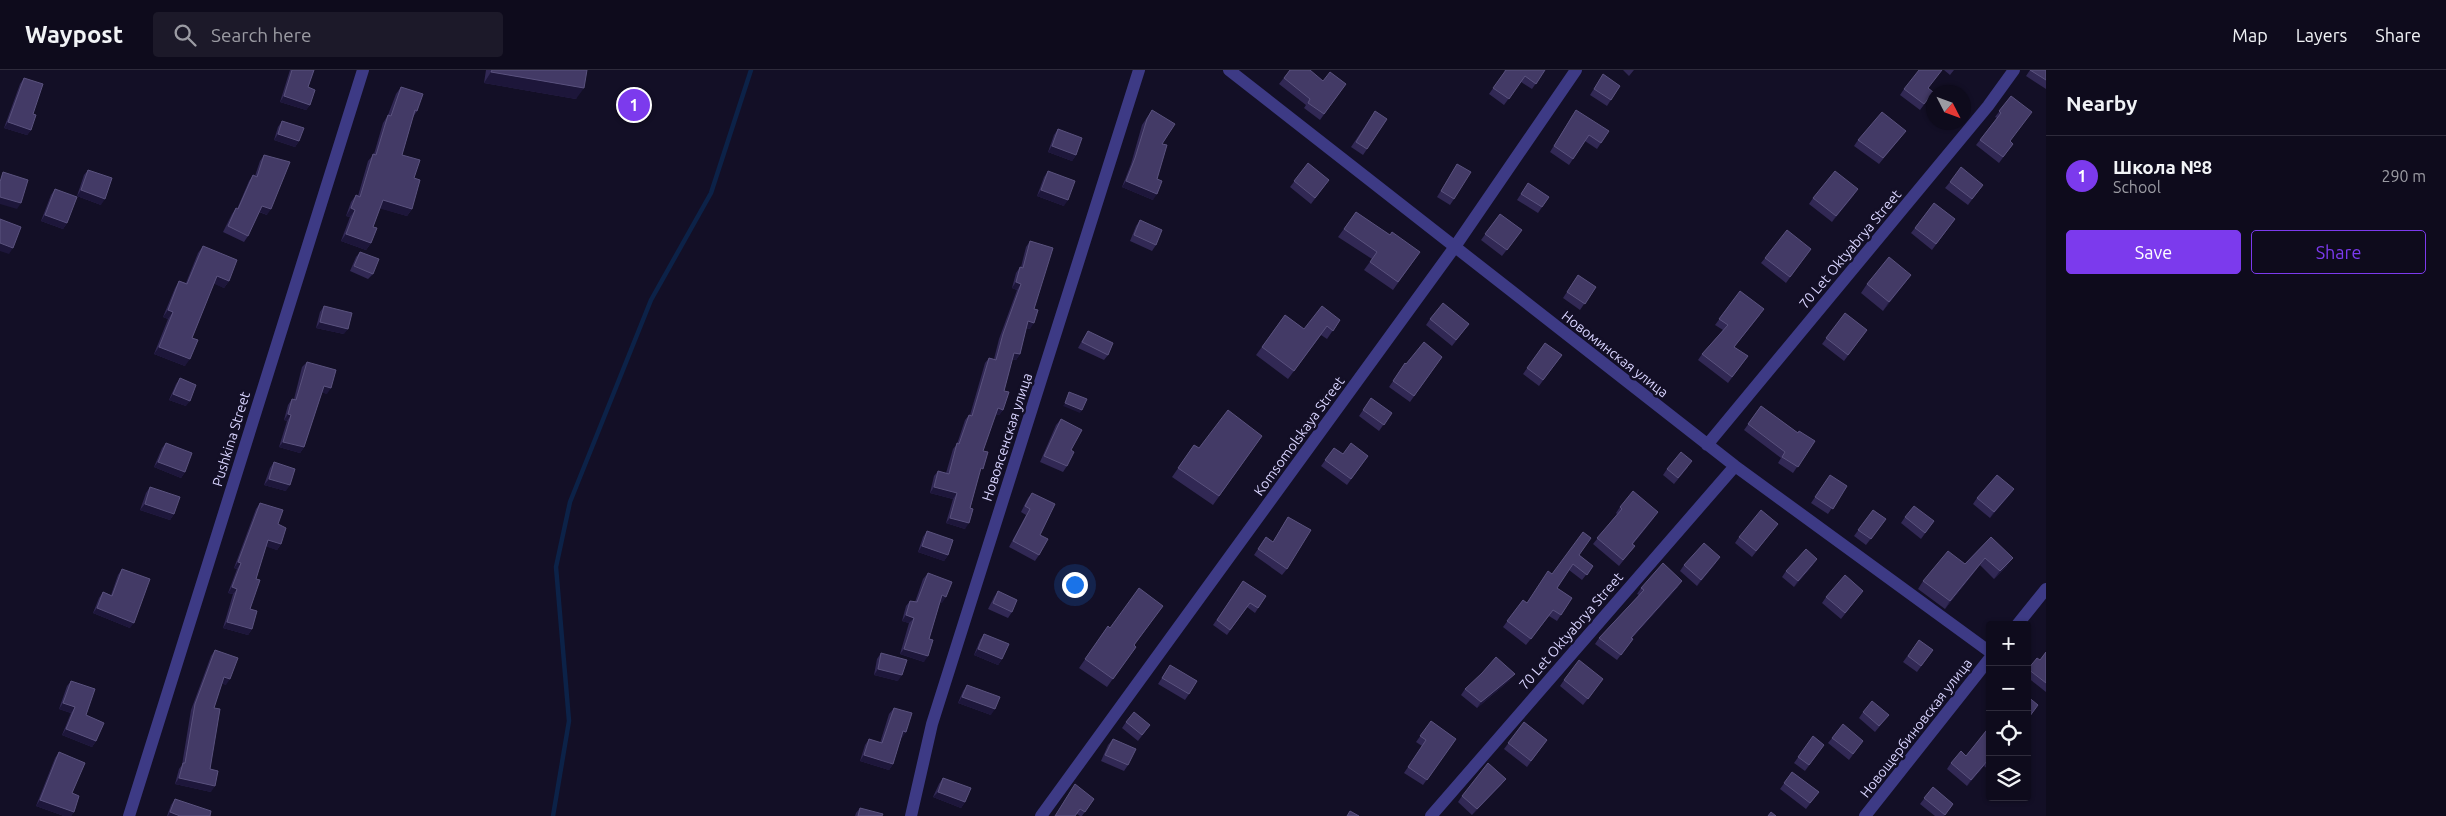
<!DOCTYPE html>
<html lang="en">
<head>
<meta charset="utf-8">
<style>
	:root { --surface:#0e0b1c; --page:#1c1929; --text:#f1f3f6; --muted:#9b9ba3; --line:#2e2b3b; --accent:#7c3aed }
	body { margin:0; font-family:Ubuntu,sans-serif; background:var(--page); color:var(--text) }
	.controls { position:absolute; right:15px; bottom:15px; display:grid; overflow:hidden; border-radius:5px; box-shadow:0 1px 4px #0004 }
	.controls button { width:45px; height:45px; display:grid; place-items:center; padding:0; border:0; border-bottom:1px solid var(--line); background:var(--surface); color:var(--text); font:25px sans-serif }
	.compass { position:absolute; left:1926px; top:15px; width:45px; height:45px; border-radius:50%; background:var(--surface); box-shadow:0 1px 4px #0004; rotate:132deg }
	.you { position:absolute; left:1074px; top:514px; width:18px; height:18px; margin:-12px; border:4px solid #fff; border-radius:50%; background:#1a73e8; box-shadow:0 0 0 8px #1a73e833 }
	.badge { display:grid; place-items:center; width:32px; height:32px; border-radius:50%; background:var(--accent); color:#fff; font-size:16px; font-weight:700 }
	.pin { position:absolute; translate:-50% -50%; border:2px solid #fff; box-shadow:0 1px 5px #0006 }
	.list { margin:0; padding:0; list-style:none }
	h2 { display:flex; justify-content:space-between; align-items:center; height:65px; margin:0; padding:0 20px; font-size:21px }
	h2 small { font-size:16px; font-weight:400; color:var(--muted) }
	.list li { display:grid; grid-template-columns:32px 1fr auto; gap:15px; align-items:center; box-sizing:border-box; height:80px; padding:0 20px; border-top:1px solid var(--line) }
	.list b { display:block; font-size:19px; white-space:nowrap }
	.list p { margin:0; font-size:16px; white-space:nowrap; color:var(--muted) }
	.list em { font-size:16px; font-style:normal; color:var(--muted) }
	.actions { display:flex; gap:10px; padding:15px 20px }
	.actions a { flex:1; padding:11px 0; border:1px solid var(--accent); border-radius:5px; text-align:center; font-size:18px; color:var(--accent) }
	.actions .main { background:var(--accent); color:#fff }
	.icon { flex:none; width:28px; height:28px; fill:none; stroke:currentColor; stroke-width:2; stroke-linecap:round; stroke-linejoin:round }
	.map { position:relative; flex:none; width:2046px; height:746px; overflow:hidden }
	header { display:flex; align-items:center; gap:30px; box-sizing:border-box; height:70px; padding:0 25px; background:var(--surface); border-bottom:1px solid var(--line) }
	header strong { font-size:24px }
	nav { display:flex; gap:28px; margin-inline-start:auto; font-size:18px }
	.search { width:350px; height:45px; background:var(--page); display:flex; align-items:center; gap:12px; box-sizing:border-box; padding:0 18px; border-radius:5px; color:var(--muted); font-size:19px }
	main { display:flex }
	aside { flex:1; background:var(--surface) }
	.map>svg:first-child { display:block }
</style>
</head>
<body>
<header>
<strong>Waypost</strong>
<div class="search"><svg class="icon" aria-label="search" viewBox="0 0 24 24"><circle cx="10" cy="10" r="6"/><path d="M15 15l6 6"/></svg>Search here</div>
<nav><a>Map</a><a>Layers</a><a>Share</a></nav>
</header>
<main>
<div class="map">
<svg width="2046" height="746" viewBox="0 0 2046 746">
	<rect width="100%" height="100%" fill="#130f26"/>
	<g fill="none" stroke-linecap="round" stroke-linejoin="round">
		<path stroke="#0c2248" stroke-width="4.5" d="M 553,746 L 569,651 L 556,497 L 570,432 L 651,230 L 711,123 L 751,0"/>
		<path stroke="#3d3a85" stroke-width="12" d="M 1229,0 L 1735,396 L 1990,582
			M 1707,375 L 1988,36 L 2014,0
			M 2017,555 L 2046,519
			M 129,746 L 363,0
			M 911,746 L 932,654 L 1139,0
			M 1041,746 L 1454,178 L 1576,0
			M 1431,746 L 1735,396
			M 1865,746 L 1990,588"/>
	</g>
	<path fill="#312854" d="M 290,0 L 314,0 L 308,17 L 310,35 L 306,40 L 280,32 Z
		M 486,0 L 587,0 L 576,29 L 484,13 Z
		M 1290,0 L 1323,11 L 1346,14 L 1320,50 L 1304,38 L 1306,35 L 1279,14 Z
		M 1504,0 L 1545,0 L 1532,19 L 1521,12 L 1504,35 L 1489,24 L 1505,1 Z
		M 1623,0 L 1634,0 L 1629,6 Z
		M 1944,0 L 1954,0 L 1950,5 Z
		M 2030,0 L 2046,0 L 2046,19 L 2026,6 Z
		M 1603,4 L 1620,16 L 1607,36 L 1590,25 Z
		M 24,8 L 33,44 L 31,60 L 27,65 L 4,58 L 20,14 Z
		M 401,17 L 417,41 L 413,47 L 402,85 L 414,108 L 412,139 L 407,146 L 380,138 L 373,157 L 371,173 L 366,180 L 341,171 L 350,147 L 346,146 L 351,132 L 356,125 L 358,126 L 368,91 L 374,84 L 383,53 L 388,45 L 396,24 Z
		M 1928,18 L 1929,28 L 1920,40 L 1900,25 L 1904,19 Z
		M 2011,26 L 2010,71 L 2013,74 L 1999,93 L 1976,75 L 1997,48 L 1995,47 Z
		M 1152,40 L 1162,74 L 1153,130 L 1122,117 L 1131,94 L 1142,55 Z
		M 1572,46 L 1609,61 L 1597,79 L 1585,71 L 1569,95 L 1550,82 Z
		M 1371,47 L 1387,49 L 1363,85 L 1351,77 Z
		M 282,51 L 299,71 L 295,77 L 274,70 L 278,57 Z
		M 1058,59 L 1076,85 L 1072,91 L 1048,82 L 1054,65 Z
		M 1902,66 L 1879,94 L 1854,76 L 1858,70 Z
		M 264,85 L 267,145 L 259,142 L 248,166 L 244,172 L 223,162 L 232,144 L 236,138 L 237,139 L 249,111 L 253,105 L 255,106 L 260,91 Z
		M 1308,93 L 1329,110 L 1311,134 L 1290,117 Z
		M 1457,94 L 1454,129 L 1450,135 L 1437,127 Z
		M 88,100 L 101,135 L 77,126 L 84,105 Z
		M 1048,101 L 1064,136 L 1037,126 L 1044,107 Z
		M 1950,112 L 1983,115 L 1968,135 L 1945,118 Z
		M 1528,113 L 1549,127 L 1538,143 L 1517,130 Z
		M 55,119 L 67,153 L 63,159 L 41,151 L 51,125 Z
		M 1854,125 L 1832,152 L 1809,134 L 1813,128 Z
		M 1934,133 L 1955,149 L 1932,180 L 1911,163 Z
		M 1356,142 L 1390,165 L 1420,182 L 1393,220 L 1364,200 L 1372,189 L 1338,167 Z
		M 1500,144 L 1522,160 L 1502,186 L 1481,170 Z
		M 1140,150 L 1156,175 L 1152,181 L 1130,171 L 1136,156 Z
		M 1030,171 L 1034,239 L 1030,259 L 1026,258 L 1020,284 L 1016,290 L 1012,289 L 1004,321 L 1003,340 L 999,345 L 995,344 L 983,381 L 979,404 L 965,459 L 946,453 L 953,429 L 930,423 L 934,406 L 938,401 L 946,403 L 953,379 L 957,374 L 965,350 L 969,345 L 970,345 L 985,293 L 989,288 L 994,289 L 999,269 L 1017,220 L 1012,218 L 1016,203 L 1020,197 L 1021,197 L 1026,177 Z
		M 203,176 L 229,211 L 224,218 L 214,213 L 192,268 L 185,296 L 154,284 L 168,249 L 163,247 L 175,218 L 179,211 L 186,213 L 198,183 Z
		M 1811,179 L 1786,213 L 1761,193 L 1765,188 Z
		M 360,182 L 373,204 L 368,209 L 350,201 L 356,187 Z
		M 1578,205 L 1596,217 L 1580,240 L 1563,228 Z
		M 1911,205 L 1883,241 L 1861,223 L 1867,214 Z
		M 1740,221 L 1760,245 L 1734,277 L 1748,286 L 1728,313 L 1698,290 L 1702,284 L 1723,260 L 1715,255 Z
		M 324,236 L 344,264 L 316,258 L 320,242 Z
		M 1845,243 L 1867,260 L 1844,291 L 1822,274 Z
		M 1285,245 L 1304,259 L 1340,250 L 1327,269 L 1321,265 L 1288,309 L 1256,285 Z
		M 1430,249 L 1469,254 L 1452,276 L 1426,255 Z
		M 1088,261 L 1108,285 L 1104,290 L 1078,278 L 1084,267 Z
		M 1545,273 L 1562,285 L 1539,316 L 1523,304 Z
		M 1442,287 L 1410,332 L 1389,317 L 1405,293 L 1406,294 Z
		M 307,292 L 327,324 L 322,322 L 304,377 L 300,383 L 279,377 L 287,351 L 284,350 L 288,335 L 292,329 L 294,329 L 302,297 Z
		M 180,308 L 186,336 L 169,330 L 176,314 Z
		M 1371,328 L 1392,343 L 1379,361 L 1359,346 Z
		M 1761,336 L 1798,363 L 1815,371 L 1793,403 L 1778,393 L 1781,388 L 1744,360 Z
		M 1061,349 L 1071,380 L 1067,396 L 1063,402 L 1040,392 L 1056,355 Z
		M 1262,366 L 1213,435 L 1172,407 L 1194,375 L 1199,378 Z
		M 166,373 L 185,402 L 181,408 L 154,397 L 162,378 Z
		M 1334,378 L 1343,384 L 1368,386 L 1347,415 L 1321,396 Z
		M 274,392 L 286,421 L 264,415 L 270,398 Z
		M 1688,397 L 1674,414 L 1663,405 L 1667,399 Z
		M 1830,405 L 1847,416 L 1828,444 L 1811,433 Z
		M 150,417 L 174,444 L 170,450 L 140,440 L 146,423 Z
		M 2014,419 L 1990,448 L 1973,434 L 1977,428 Z
		M 1032,423 L 1039,485 L 1035,491 L 1009,477 L 1026,445 L 1021,442 L 1028,428 Z
		M 260,433 L 278,454 L 281,474 L 277,480 L 266,476 L 256,509 L 250,539 L 252,559 L 248,565 L 223,558 L 233,524 L 228,523 L 237,499 L 234,498 L 256,439 Z
		M 1620,437 L 1654,448 L 1633,474 L 1635,476 L 1619,496 L 1593,474 L 1617,444 L 1616,443 Z
		M 1873,440 L 1886,449 L 1866,475 L 1854,466 Z
		M 1288,447 L 1287,499 L 1282,505 L 1254,485 L 1266,467 L 1273,472 Z
		M 1905,447 L 1934,451 L 1921,469 L 1901,453 Z
		M 1774,459 L 1752,487 L 1735,473 L 1739,467 Z
		M 927,461 L 948,485 L 944,491 L 918,482 L 923,467 Z
		M 1991,467 L 2007,496 L 1994,509 L 1980,495 L 1945,539 L 1918,519 L 1923,511 L 1965,494 Z
		M 1579,485 L 1593,496 L 1582,510 L 1569,500 L 1557,518 L 1572,528 L 1557,551 L 1549,546 L 1526,575 L 1503,557 L 1523,530 L 1527,533 Z
		M 1716,493 L 1697,516 L 1680,501 L 1684,495 Z
		M 1813,495 L 1794,517 L 1782,507 L 1786,501 Z
		M 122,499 L 130,558 L 93,543 L 99,528 L 103,522 L 111,525 L 118,505 Z
		M 928,503 L 942,533 L 940,532 L 929,569 L 924,592 L 900,584 L 909,553 L 902,551 L 906,536 L 910,531 L 915,532 L 923,509 Z
		M 1243,511 L 1266,526 L 1255,543 L 1247,537 L 1227,565 L 1213,555 Z
		M 1678,517 L 1632,568 L 1633,569 L 1617,590 L 1595,574 L 1599,568 L 1639,525 L 1637,524 L 1641,518 Z
		M 998,521 L 1012,542 L 1008,548 L 988,539 L 994,527 Z
		M 1863,521 L 1841,549 L 1822,533 L 1826,527 Z
		M 1163,536 L 1134,575 L 1136,577 L 1107,617 L 1079,598 L 1108,556 L 1110,558 Z
		M 984,564 L 1002,589 L 998,595 L 974,585 L 980,570 Z
		M 1919,570 L 1933,580 L 1917,602 L 1903,592 Z
		M 215,580 L 226,615 L 222,613 L 214,638 L 210,699 L 211,722 L 175,714 L 179,699 L 182,695 L 191,640 L 211,586 Z
		M 2046,582 L 2046,622 L 2027,607 L 2027,600 L 2028,599 L 2040,590 Z
		M 881,583 L 898,611 L 874,605 L 877,589 Z
		M 1170,595 L 1189,624 L 1185,630 L 1158,614 Z
		M 1603,609 L 1583,635 L 1560,616 L 1564,610 Z
		M 1510,610 L 1477,638 L 1461,625 L 1465,619 Z
		M 71,611 L 96,671 L 92,677 L 62,665 L 71,643 L 59,639 L 67,616 Z
		M 967,615 L 991,645 L 958,633 L 963,621 Z
		M 894,638 L 906,662 L 901,668 L 893,694 L 889,700 L 860,691 L 865,675 L 869,669 L 880,673 L 889,644 Z
		M 1863,642 L 1889,645 L 1875,662 L 1859,648 Z
		M 1431,651 L 1456,669 L 1423,715 L 1404,703 L 1422,676 L 1416,672 Z
		M 1126,652 L 1150,655 L 1138,671 L 1122,658 Z
		M 1524,652 L 1547,670 L 1527,697 L 1504,679 Z
		M 1990,656 L 1990,701 L 1984,696 L 1967,716 L 1947,699 L 1951,693 L 1966,686 Z
		M 1813,666 L 1824,675 L 1805,701 L 1794,693 Z
		M 1832,668 L 1863,671 L 1849,690 L 1828,673 Z
		M 1113,669 L 1128,695 L 1124,701 L 1101,691 L 1108,675 Z
		M 59,682 L 72,723 L 74,742 L 71,746 L 64,746 L 36,736 L 55,688 Z
		M 1792,702 L 1819,722 L 1806,739 L 1780,719 Z
		M 943,708 L 965,732 L 961,738 L 933,727 L 939,714 Z
		M 1502,714 L 1472,745 L 1458,732 L 1462,726 Z
		M 1933,717 L 1953,734 L 1944,746 L 1935,746 L 1920,734 Z
		M 175,729 L 210,746 L 167,746 L 171,735 Z
		M 1094,729 L 1082,746 L 1080,746 L 1077,744 L 1054,746 Z
		M 860,738 L 882,746 L 855,746 L 856,743 Z"/>
	<path fill="#1d163a" d="M 491,2 L 584,18 L 576,29 L 484,13 Z
		M 284,26 L 310,35 L 306,40 L 280,32 Z
		M 8,52 L 31,60 L 27,65 L 4,58 Z
		M 278,64 L 299,71 L 295,77 L 274,70 Z
		M 1052,76 L 1076,85 L 1072,91 L 1048,82 Z
		M 1126,111 L 1157,124 L 1153,130 L 1122,117 Z
		M 1858,119 L 1854,125 L 1832,152 L 1836,146 Z
		M 81,120 L 105,129 L 101,135 L 77,126 Z
		M 1041,120 L 1068,130 L 1064,136 L 1037,126 Z
		M 0,127 L 21,133 L 17,139 L 0,134 Z
		M 383,130 L 412,139 L 407,146 L 378,138 Z
		M 262,136 L 271,139 L 267,145 L 258,141 Z
		M 351,138 L 355,140 L 350,147 L 346,146 Z
		M 45,145 L 67,153 L 63,159 L 41,151 Z
		M 346,164 L 371,173 L 366,180 L 341,171 Z
		M 0,173 L 13,178 L 9,184 L 0,181 Z
		M 1911,205 L 1905,213 L 1883,241 L 1889,232 Z
		M 217,206 L 229,211 L 224,218 L 212,213 Z
		M 1016,212 L 1021,214 L 1017,220 L 1012,218 Z
		M 168,240 L 173,242 L 168,249 L 163,247 Z
		M 1028,251 L 1034,253 L 1030,259 L 1024,257 Z
		M 320,252 L 348,259 L 344,264 L 316,258 Z
		M 159,277 L 190,289 L 185,296 L 154,284 Z
		M 1014,283 L 1020,284 L 1016,290 L 1010,288 Z
		M 324,316 L 331,318 L 327,324 L 320,322 Z
		M 173,324 L 190,331 L 186,336 L 169,330 Z
		M 1065,333 L 1082,340 L 1080,343 L 1063,336 Z
		M 998,338 L 1003,340 L 999,345 L 994,344 Z
		M 288,344 L 291,345 L 287,351 L 284,350 Z
		M 283,372 L 304,377 L 300,383 L 279,377 Z
		M 158,392 L 185,402 L 181,408 L 154,397 Z
		M 269,409 L 290,415 L 286,421 L 264,415 Z
		M 934,417 L 957,423 L 953,429 L 930,423 Z
		M 2014,419 L 2010,425 L 1990,448 L 1994,442 Z
		M 145,434 L 174,444 L 170,450 L 140,440 Z
		M 1658,442 L 1654,448 L 1628,480 L 1632,474 Z
		M 950,448 L 969,453 L 965,459 L 946,453 Z
		M 268,470 L 281,474 L 277,480 L 264,476 Z
		M 922,476 L 948,485 L 944,491 L 918,482 Z
		M 1720,487 L 1716,493 L 1697,516 L 1701,510 Z
		M 1985,488 L 1980,495 L 1945,539 L 1950,531 Z
		M 2013,488 L 2007,496 L 1994,509 L 2000,501 Z
		M 1817,489 L 1813,495 L 1794,517 L 1798,511 Z
		M 238,492 L 241,493 L 237,499 L 234,498 Z
		M 1682,511 L 1678,517 L 1627,574 L 1631,568 Z
		M 232,517 L 237,519 L 233,524 L 228,523 Z
		M 942,525 L 946,527 L 942,533 L 938,531 Z
		M 97,538 L 134,553 L 130,558 L 93,543 Z
		M 906,545 L 914,548 L 909,553 L 902,551 Z
		M 227,552 L 252,559 L 248,565 L 223,558 Z
		M 904,579 L 928,586 L 924,592 L 900,584 Z
		M 978,579 L 1002,589 L 998,595 L 974,585 Z
		M 878,599 L 902,605 L 898,611 L 874,605 Z
		M 1515,604 L 1510,610 L 1477,638 L 1481,632 Z
		M 224,607 L 230,609 L 226,615 L 220,613 Z
		M 962,627 L 995,639 L 991,645 L 958,633 Z
		M 63,633 L 75,637 L 71,643 L 59,639 Z
		M 66,659 L 96,671 L 92,677 L 62,665 Z
		M 903,661 L 906,662 L 902,668 L 899,667 Z
		M 864,685 L 893,694 L 889,700 L 860,691 Z
		M 1988,690 L 1984,696 L 1967,716 L 1971,710 Z
		M 179,708 L 215,716 L 211,722 L 175,714 Z
		M 1506,709 L 1502,714 L 1472,745 L 1477,739 Z
		M 938,722 L 965,732 L 961,738 L 933,727 Z
		M 40,730 L 74,742 L 71,746 L 64,746 L 36,736 Z
		M 170,742 L 180,746 L 168,746 Z"/>
	<path fill="#433a66" stroke="#5a527e" d="M 292,0 L 314,0 L 308,17 L 315,20 L 310,35 L 284,26 Z
		M 492,0 L 587,0 L 584,18 L 491,2 Z
		M 1290,0 L 1310,0 L 1323,11 L 1330,2 L 1346,14 L 1324,44 L 1308,33 L 1310,29 L 1284,8 Z
		M 1506,0 L 1545,0 L 1536,14 L 1525,6 L 1509,29 L 1493,18 Z
		M 1919,0 L 1942,0 L 1928,18 L 1933,22 L 1924,34 L 1904,19 Z
		M 2030,0 L 2046,0 L 2046,10 Z
		M 1603,4 L 1620,16 L 1611,30 L 1594,19 Z
		M 24,8 L 43,14 L 33,44 L 36,45 L 31,60 L 8,52 Z
		M 401,17 L 423,24 L 417,41 L 415,40 L 402,85 L 420,90 L 414,108 L 420,110 L 412,139 L 383,130 L 373,157 L 377,158 L 371,173 L 346,164 L 355,140 L 351,138 L 356,125 L 360,127 L 373,84 L 376,85 L 388,45 L 391,46 Z
		M 2011,26 L 2032,42 L 2010,71 L 2013,74 L 2003,87 L 1980,70 L 2001,43 L 1999,41 Z
		M 1152,40 L 1175,54 L 1162,74 L 1167,75 L 1157,109 L 1162,111 L 1157,124 L 1126,111 L 1135,88 L 1147,49 Z
		M 1576,40 L 1609,61 L 1601,73 L 1589,65 L 1573,89 L 1554,76 Z
		M 1375,41 L 1387,49 L 1367,79 L 1356,72 Z
		M 1882,42 L 1906,61 L 1883,88 L 1858,70 Z
		M 282,51 L 304,58 L 299,71 L 278,64 Z
		M 1058,59 L 1082,68 L 1076,85 L 1052,76 Z
		M 264,85 L 290,92 L 271,139 L 262,136 L 248,166 L 228,156 L 236,138 L 238,139 L 253,105 L 257,107 Z
		M 1308,93 L 1329,110 L 1315,128 L 1294,111 Z
		M 1457,94 L 1471,102 L 1454,129 L 1441,121 Z
		M 1961,97 L 1983,115 L 1972,129 L 1950,112 Z
		M 88,100 L 112,108 L 105,129 L 81,120 Z
		M 1048,101 L 1075,111 L 1068,130 L 1041,120 Z
		M 1835,101 L 1858,119 L 1836,146 L 1813,128 Z
		M 3,102 L 28,110 L 21,133 L 0,127 L 0,112 Z
		M 1528,113 L 1549,127 L 1542,137 L 1521,124 Z
		M 55,119 L 77,127 L 67,153 L 45,145 Z
		M 1934,133 L 1955,149 L 1936,174 L 1915,158 Z
		M 1356,142 L 1390,165 L 1392,162 L 1420,182 L 1398,212 L 1370,192 L 1377,182 L 1344,159 Z
		M 1500,144 L 1522,160 L 1507,180 L 1485,164 Z
		M 0,149 L 21,157 L 13,178 L 0,173 Z
		M 1140,150 L 1162,160 L 1156,175 L 1134,165 Z
		M 1787,160 L 1811,179 L 1790,207 L 1765,188 Z
		M 1030,171 L 1053,178 L 1034,239 L 1038,240 L 1034,253 L 1028,251 L 1020,284 L 1014,283 L 1004,321 L 1009,322 L 1003,340 L 998,338 L 983,381 L 988,382 L 983,399 L 981,398 L 970,438 L 973,439 L 969,453 L 950,448 L 957,423 L 934,417 L 938,401 L 949,404 L 957,373 L 959,374 L 969,345 L 972,346 L 989,288 L 996,290 L 1003,264 L 1021,214 L 1016,212 L 1020,197 L 1023,198 Z
		M 203,176 L 237,190 L 229,211 L 217,206 L 192,268 L 198,270 L 190,289 L 159,277 L 173,242 L 168,240 L 179,211 L 187,214 Z
		M 360,182 L 379,189 L 373,204 L 354,196 Z
		M 1889,187 L 1911,205 L 1889,232 L 1867,214 Z
		M 1578,205 L 1596,217 L 1585,234 L 1567,222 Z
		M 1740,221 L 1764,239 L 1734,277 L 1748,286 L 1732,307 L 1702,284 L 1728,255 L 1719,249 Z
		M 1443,233 L 1469,254 L 1456,270 L 1430,249 Z
		M 324,236 L 352,243 L 348,259 L 320,252 Z
		M 1322,236 L 1340,250 L 1333,261 L 1327,256 L 1294,301 L 1262,277 L 1285,245 L 1304,259 Z
		M 1845,243 L 1867,260 L 1848,285 L 1826,268 Z
		M 1088,261 L 1113,273 L 1108,285 L 1082,272 Z
		M 1424,272 L 1442,287 L 1414,326 L 1393,311 L 1405,293 L 1406,294 Z
		M 1545,273 L 1562,285 L 1543,310 L 1527,298 Z
		M 307,292 L 336,300 L 331,318 L 324,316 L 304,377 L 283,372 L 291,345 L 288,344 L 292,329 L 296,330 Z
		M 180,308 L 196,315 L 190,331 L 173,324 Z
		M 1069,322 L 1087,329 L 1082,340 L 1065,333 Z
		M 1371,328 L 1392,343 L 1384,355 L 1363,340 Z
		M 1761,336 L 1798,363 L 1799,361 L 1815,371 L 1798,397 L 1782,387 L 1785,382 L 1748,354 Z
		M 1228,340 L 1262,366 L 1219,426 L 1178,398 L 1194,375 L 1199,378 Z
		M 1061,349 L 1082,360 L 1071,380 L 1074,382 L 1067,396 L 1044,386 Z
		M 166,373 L 192,383 L 185,402 L 158,392 Z
		M 1351,373 L 1368,386 L 1351,409 L 1325,390 L 1334,378 L 1343,384 Z
		M 1681,382 L 1692,391 L 1678,408 L 1667,399 Z
		M 274,392 L 295,399 L 290,415 L 269,409 Z
		M 1830,405 L 1847,416 L 1833,439 L 1815,427 Z
		M 1997,405 L 2014,419 L 1994,442 L 1977,428 Z
		M 150,417 L 180,427 L 174,444 L 145,434 Z
		M 1633,421 L 1658,442 L 1632,474 L 1635,476 L 1623,490 L 1597,468 L 1622,439 L 1620,437 Z
		M 1032,423 L 1055,434 L 1040,465 L 1048,469 L 1039,485 L 1013,471 L 1030,439 L 1025,436 Z
		M 260,433 L 283,440 L 278,454 L 286,458 L 281,474 L 268,470 L 256,509 L 260,510 L 250,539 L 257,541 L 252,559 L 227,552 L 237,519 L 232,517 L 241,493 L 238,492 Z
		M 1914,436 L 1934,451 L 1925,463 L 1905,447 Z
		M 1761,440 L 1778,454 L 1756,481 L 1739,467 Z
		M 1873,440 L 1886,449 L 1871,469 L 1858,460 Z
		M 1288,447 L 1311,460 L 1287,499 L 1258,479 L 1266,467 L 1273,472 Z
		M 927,461 L 953,470 L 948,485 L 922,476 Z
		M 1583,462 L 1591,468 L 1579,485 L 1593,496 L 1587,505 L 1573,494 L 1557,518 L 1572,528 L 1561,545 L 1553,540 L 1531,569 L 1507,551 L 1523,530 L 1527,533 L 1548,501 L 1552,504 Z
		M 1991,467 L 2013,488 L 2000,501 L 1985,488 L 1950,531 L 1923,511 L 1948,481 L 1965,494 Z
		M 1704,473 L 1720,487 L 1701,510 L 1684,495 Z
		M 1806,479 L 1817,489 L 1798,511 L 1786,501 Z
		M 1663,493 L 1682,511 L 1631,568 L 1633,569 L 1621,585 L 1599,568 L 1644,520 L 1641,518 Z
		M 122,499 L 150,509 L 134,553 L 97,538 L 103,522 L 112,526 Z
		M 928,503 L 952,512 L 946,527 L 942,525 L 929,569 L 933,570 L 928,586 L 904,579 L 914,548 L 906,545 L 910,531 L 917,532 Z
		M 1845,505 L 1863,521 L 1845,543 L 1826,527 Z
		M 1243,511 L 1266,526 L 1258,538 L 1250,533 L 1230,560 L 1217,550 Z
		M 1139,518 L 1163,536 L 1134,575 L 1136,577 L 1113,609 L 1085,589 L 1108,556 L 1110,558 Z
		M 998,521 L 1017,530 L 1012,542 L 993,533 Z
		M 984,564 L 1009,574 L 1002,589 L 978,579 Z
		M 1919,570 L 1933,580 L 1921,596 L 1908,586 Z
		M 215,580 L 238,588 L 230,609 L 224,607 L 214,638 L 220,639 L 210,699 L 218,701 L 215,716 L 179,708 L 183,693 L 185,693 L 195,634 Z
		M 2046,582 L 2046,613 L 2028,599 L 2037,588 L 2040,590 Z
		M 881,583 L 907,590 L 902,605 L 878,599 Z
		M 1496,587 L 1515,604 L 1481,632 L 1465,619 L 1482,603 Z
		M 1579,590 L 1603,609 L 1588,629 L 1564,610 Z
		M 1170,595 L 1197,611 L 1189,624 L 1162,608 Z
		M 71,611 L 95,619 L 86,645 L 104,653 L 96,671 L 66,659 L 75,637 L 63,633 Z
		M 967,615 L 1000,627 L 995,639 L 962,627 Z
		M 2027,626 L 2038,635 L 2027,650 Z
		M 1872,631 L 1889,645 L 1879,656 L 1863,642 Z
		M 894,638 L 912,643 L 906,662 L 903,661 L 893,694 L 864,685 L 869,669 L 882,673 Z
		M 1134,642 L 1150,655 L 1142,665 L 1126,652 Z
		M 1431,651 L 1456,669 L 1427,710 L 1408,697 L 1426,670 L 1420,666 Z
		M 1524,652 L 1547,670 L 1531,691 L 1508,673 Z
		M 1843,654 L 1863,671 L 1853,684 L 1832,668 Z
		M 1990,656 L 1990,691 L 1988,690 L 1971,710 L 1951,693 L 1961,681 L 1966,686 Z
		M 1813,666 L 1824,675 L 1809,695 L 1798,687 Z
		M 1113,669 L 1136,679 L 1128,695 L 1105,685 Z
		M 59,682 L 85,693 L 72,723 L 79,726 L 74,742 L 40,730 Z
		M 1488,693 L 1506,709 L 1477,739 L 1462,726 Z
		M 1792,702 L 1819,722 L 1810,733 L 1784,713 Z
		M 943,708 L 971,718 L 965,732 L 938,722 Z
		M 1075,714 L 1094,729 L 1085,742 L 1080,739 L 1075,746 L 1055,746 Z
		M 1933,717 L 1953,734 L 1945,745 L 1924,728 Z
		M 175,729 L 211,741 L 210,746 L 180,746 L 170,742 Z
		M 860,738 L 883,744 L 882,746 L 858,746 Z
		M 1350,741 L 1359,746 L 1347,746 Z
		M 1771,742 L 1776,746 L 1768,746 Z"/>
	<g text-anchor="middle" dominant-baseline="central" stroke-width="5" stroke-linejoin="round" paint-order="stroke">
		<g font-size="14" fill="#d9d4ff" stroke="#130f26">
			<text transform="translate(1850 179) rotate(-50)">70 Let Oktyabrya Street</text>
			<text transform="translate(1615 284) rotate(38)">Новоминская улица</text>
			<text transform="translate(1299 366) rotate(-54)">Komsomolskaya Street</text>
			<text transform="translate(1007 367) rotate(-72)">Новоясенская улица</text>
			<text transform="translate(231 369) rotate(-73)">Pushkina Street</text>
			<text transform="translate(1571 561) rotate(-49)">70 Let Oktyabrya Street</text>
			<text transform="translate(1916 658) rotate(-52)">Новощербиновская улица</text>
		</g>
	</g>
</svg>
<div class="controls">
<button>+</button>
<button>−</button>
<button><svg class="icon" aria-label="locate" viewBox="0 0 24 24"><circle cx="12" cy="12" r="6"/><path d="M12 2v4M12 18v4M2 12h4M18 12h4"/></svg></button>
<button><svg class="icon" aria-label="layers" viewBox="0 0 24 24"><path d="M12 4l9 5-9 5-9-5zM3 14l9 5 9-5"/></svg></button>
</div>
<svg class="compass" viewBox="-18 -18 36 36"><path d="M0-13l5 13h-10z" fill="#e53935"/><path d="M0 13l5-13h-10z" fill="#9b9ba3"/></svg>
<div class="you"></div>
<div class="pin badge" style="left:634px;top:35px">1</div>
</div>
<aside>
<h2>Nearby<small></small></h2>
<ul class="list">
<li><span class="badge">1</span><div><b>Школа №8</b><p>School</p></div><em>290 m</em></li>
</ul>
<div class="actions"><a class="main">Save</a><a>Share</a></div>
</aside>
</main>
</body>
</html>
